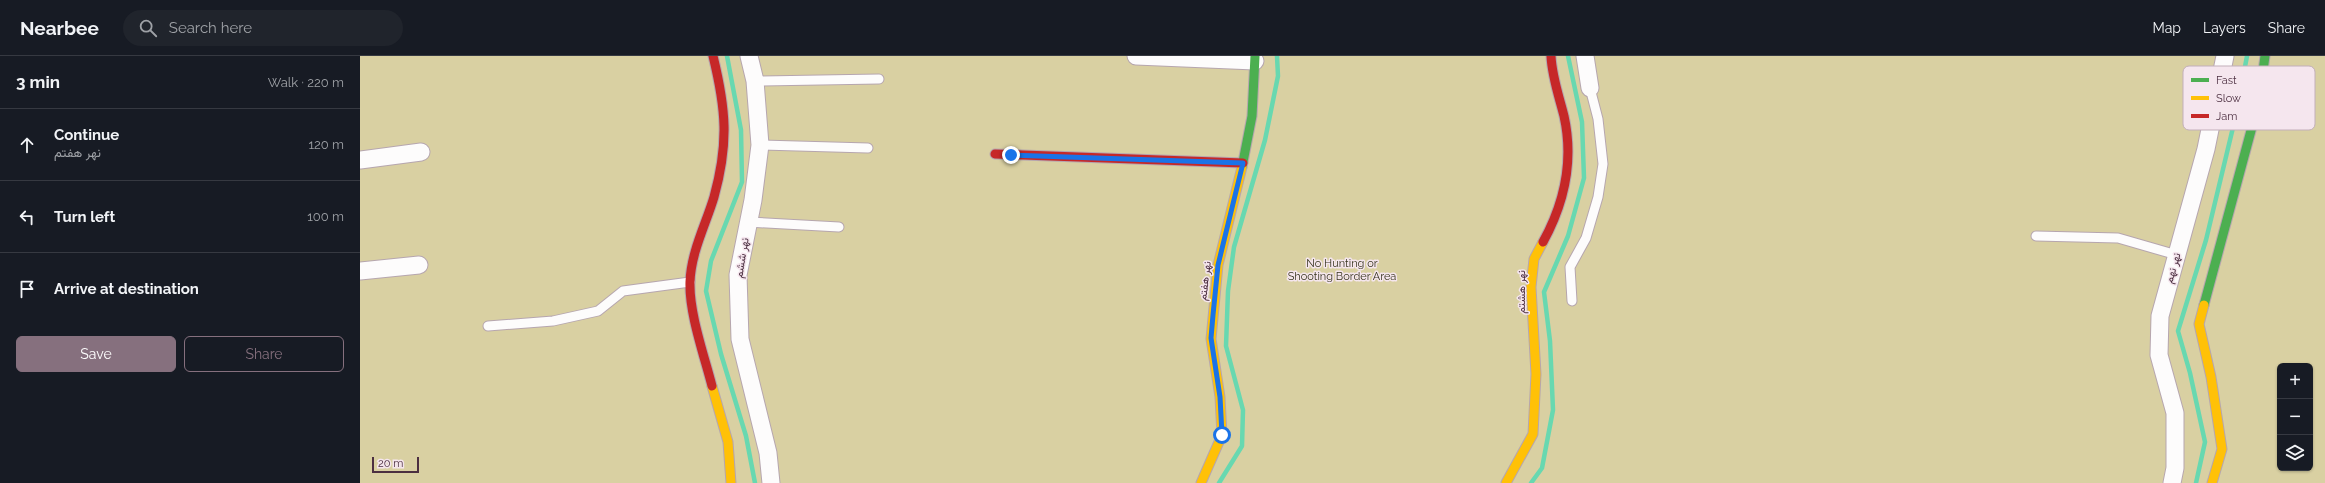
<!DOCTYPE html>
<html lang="en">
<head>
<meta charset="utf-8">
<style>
	:root { --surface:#171b24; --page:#20242c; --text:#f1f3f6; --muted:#9ea1a6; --line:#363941; --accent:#86707e }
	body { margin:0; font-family:Raleway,Vazirmatn,sans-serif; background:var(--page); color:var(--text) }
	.controls { position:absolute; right:12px; bottom:12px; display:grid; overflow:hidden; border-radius:6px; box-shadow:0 1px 3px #0004 }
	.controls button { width:36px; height:36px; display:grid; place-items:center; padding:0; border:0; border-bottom:1px solid var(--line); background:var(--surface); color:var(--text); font:20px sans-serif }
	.scale { position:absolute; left:12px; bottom:10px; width:47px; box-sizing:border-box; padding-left:4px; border:2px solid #4c2f41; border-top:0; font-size:11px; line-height:14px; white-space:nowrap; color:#4c2f41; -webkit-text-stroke:3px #f5e6ee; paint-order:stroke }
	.stop { position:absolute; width:12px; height:12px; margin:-9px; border:3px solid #1a73e8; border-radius:50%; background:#fff }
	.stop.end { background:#1a73e8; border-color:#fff; box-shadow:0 1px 4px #0008 }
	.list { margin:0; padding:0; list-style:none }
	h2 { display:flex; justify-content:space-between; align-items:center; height:52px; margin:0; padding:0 16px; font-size:17px }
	h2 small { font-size:13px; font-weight:400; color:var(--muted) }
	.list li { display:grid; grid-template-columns:26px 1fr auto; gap:12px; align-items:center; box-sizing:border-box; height:72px; padding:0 16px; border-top:1px solid var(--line) }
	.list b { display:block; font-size:15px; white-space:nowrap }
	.list p { margin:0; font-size:13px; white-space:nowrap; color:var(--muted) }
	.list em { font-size:13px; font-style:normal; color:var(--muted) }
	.actions { display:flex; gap:8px; padding:12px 16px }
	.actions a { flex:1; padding:9px 0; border:1px solid var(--accent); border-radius:6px; text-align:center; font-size:14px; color:var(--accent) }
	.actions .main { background:var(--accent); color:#fff }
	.icon { flex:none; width:22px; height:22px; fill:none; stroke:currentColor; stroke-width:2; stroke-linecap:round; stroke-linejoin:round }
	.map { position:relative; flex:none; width:1965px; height:427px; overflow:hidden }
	header { display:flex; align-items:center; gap:24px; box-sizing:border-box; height:56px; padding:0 20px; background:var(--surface); border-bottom:1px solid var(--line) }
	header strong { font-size:19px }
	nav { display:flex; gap:22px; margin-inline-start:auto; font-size:14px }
	.search { width:280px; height:36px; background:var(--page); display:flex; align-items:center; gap:10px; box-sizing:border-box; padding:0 14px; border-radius:22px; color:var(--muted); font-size:15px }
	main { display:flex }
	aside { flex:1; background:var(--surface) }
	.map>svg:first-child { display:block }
</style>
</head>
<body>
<header>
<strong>Nearbee</strong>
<div class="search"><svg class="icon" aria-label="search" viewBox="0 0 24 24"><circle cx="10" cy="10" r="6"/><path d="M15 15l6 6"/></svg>Search here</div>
<nav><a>Map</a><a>Layers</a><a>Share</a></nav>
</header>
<main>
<aside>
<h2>3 min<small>Walk · 220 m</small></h2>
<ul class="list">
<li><svg class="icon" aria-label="ahead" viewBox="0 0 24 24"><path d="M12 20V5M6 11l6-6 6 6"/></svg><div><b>Continue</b><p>نهر هفتم</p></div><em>120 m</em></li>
<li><svg class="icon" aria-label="left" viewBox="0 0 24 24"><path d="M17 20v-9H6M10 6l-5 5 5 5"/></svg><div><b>Turn left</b></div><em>100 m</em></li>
<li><svg class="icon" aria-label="arrive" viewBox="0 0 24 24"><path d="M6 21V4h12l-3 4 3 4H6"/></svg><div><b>Arrive at destination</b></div></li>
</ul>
<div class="actions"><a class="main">Save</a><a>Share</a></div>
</aside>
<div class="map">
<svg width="1965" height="427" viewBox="0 0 1965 427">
	<rect width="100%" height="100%" fill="#f2eaee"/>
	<path fill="#d9d0a2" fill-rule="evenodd" d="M 0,0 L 1965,0 L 1965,427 L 0,427 ZM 1920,310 L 1950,310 L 1950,412 L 1920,412 Z"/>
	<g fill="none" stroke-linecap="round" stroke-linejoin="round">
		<path stroke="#68d8b0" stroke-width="4.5" d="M 367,0 L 381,74 L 382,126 L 351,205 L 346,235 L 361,298 L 386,380 L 395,427
			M 859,427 L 882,390 L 883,354 L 866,290 L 868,235 L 874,191 L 905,84 L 918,20 L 917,0
			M 1171,427 L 1182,412 L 1193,354 L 1190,285 L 1184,236 L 1208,180 L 1224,122 L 1222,66 L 1208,0
			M 1836,427 L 1845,386 L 1830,317 L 1818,275 L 1846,184 L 1876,59 L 1887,0"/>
		<g stroke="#b6a6af" stroke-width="11">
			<path id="lane" d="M 395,25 L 519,23
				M 400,89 L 508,92
				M 388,166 L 479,171
				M 1676,180 L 1758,182 L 1817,199
				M 1212,245 L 1210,211 L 1226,182 L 1238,141 L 1243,108 L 1238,63 L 1230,32
				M 128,270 L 193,265 L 238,255 L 263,235 L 330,226"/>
		</g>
		<g stroke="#b6a6af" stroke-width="19">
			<path id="street" d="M 389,0 L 395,25 L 400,89 L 393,144 L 378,219 L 380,283 L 408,397 L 411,427
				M 776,0 L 895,5
				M 1225,0 L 1230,32
				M 0,104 L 61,96
				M 0,215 L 59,209
				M 1812,427 L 1815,412 L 1815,357 L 1799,299 L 1800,260 L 1846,93 L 1865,0"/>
		</g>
		<g stroke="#b6a6af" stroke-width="11">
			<path id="fast" d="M 882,111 L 892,60 L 895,0
				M 1844,249 L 1899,45 L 1905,0"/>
		</g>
		<g stroke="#b6a6af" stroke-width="11">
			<path id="slow" d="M 1844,249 L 1839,268 L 1851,321 L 1862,393 L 1852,427
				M 352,330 L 368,386 L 371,427
				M 841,427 L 862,379 L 860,341 L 851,283 L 858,209 L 882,111
				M 1146,427 L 1173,378 L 1176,318 L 1171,231 L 1174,203 L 1183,186"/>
		</g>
		<g stroke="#b6a6af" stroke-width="11">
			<path id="jam" d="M 635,98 L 883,107
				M 1183,186 C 1205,146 1214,105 1204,60 C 1199,40 1192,21 1191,0
				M 352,330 C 344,299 329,257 330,226 C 331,196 346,168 354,141 C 369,87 366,53 353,0"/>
		</g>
		<use href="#lane" stroke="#fdfcfc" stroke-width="9"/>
		<use href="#street" stroke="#fdfcfc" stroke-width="17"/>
		<use href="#fast" stroke="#4caf50" stroke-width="9"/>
		<use href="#slow" stroke="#ffc107" stroke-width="9"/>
		<use href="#jam" stroke="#c62828" stroke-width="9"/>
	</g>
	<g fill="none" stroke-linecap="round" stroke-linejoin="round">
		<path stroke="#1a73e8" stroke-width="5" d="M 651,99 L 883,107 L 858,209 L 853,259 L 851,282 L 860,341 L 862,379"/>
	</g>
	<g text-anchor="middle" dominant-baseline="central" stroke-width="3" stroke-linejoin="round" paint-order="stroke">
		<g font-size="11" fill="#4c2f41" stroke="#f5e6ee">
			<text transform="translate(382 202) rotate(-81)">نهر ششم</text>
			<text transform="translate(1813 212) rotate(-74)">نهر نهم</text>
			<text transform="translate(845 225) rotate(-83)">نهر هفتم</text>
			<text transform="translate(1161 236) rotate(-90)">نهر هشتم</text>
		</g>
		<g font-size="11" fill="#37351e" stroke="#f5e6ee">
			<text x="982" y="207">No Hunting or<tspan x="982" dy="13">Shooting Border Area</tspan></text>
		</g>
	</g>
	<rect x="1823" y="10" width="132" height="64" rx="6" fill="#f5e6ee" stroke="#c2afba" stroke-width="1"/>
	<rect x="1831" y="22" width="18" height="4" fill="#4caf50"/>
	<rect x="1831" y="40" width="18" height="4" fill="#ffc107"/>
	<rect x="1831" y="58" width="18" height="4" fill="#c62828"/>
	<g font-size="11" fill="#4c2f41">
		<text x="1856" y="28">Fast</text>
		<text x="1856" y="46">Slow</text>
		<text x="1856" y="64">Jam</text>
	</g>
</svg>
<div class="controls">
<button>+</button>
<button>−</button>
<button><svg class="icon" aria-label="layers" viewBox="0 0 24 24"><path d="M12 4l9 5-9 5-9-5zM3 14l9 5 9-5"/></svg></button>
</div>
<div class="scale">20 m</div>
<div class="stop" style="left:862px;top:379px"></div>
<div class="stop end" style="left:651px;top:99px"></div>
</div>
</main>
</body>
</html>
